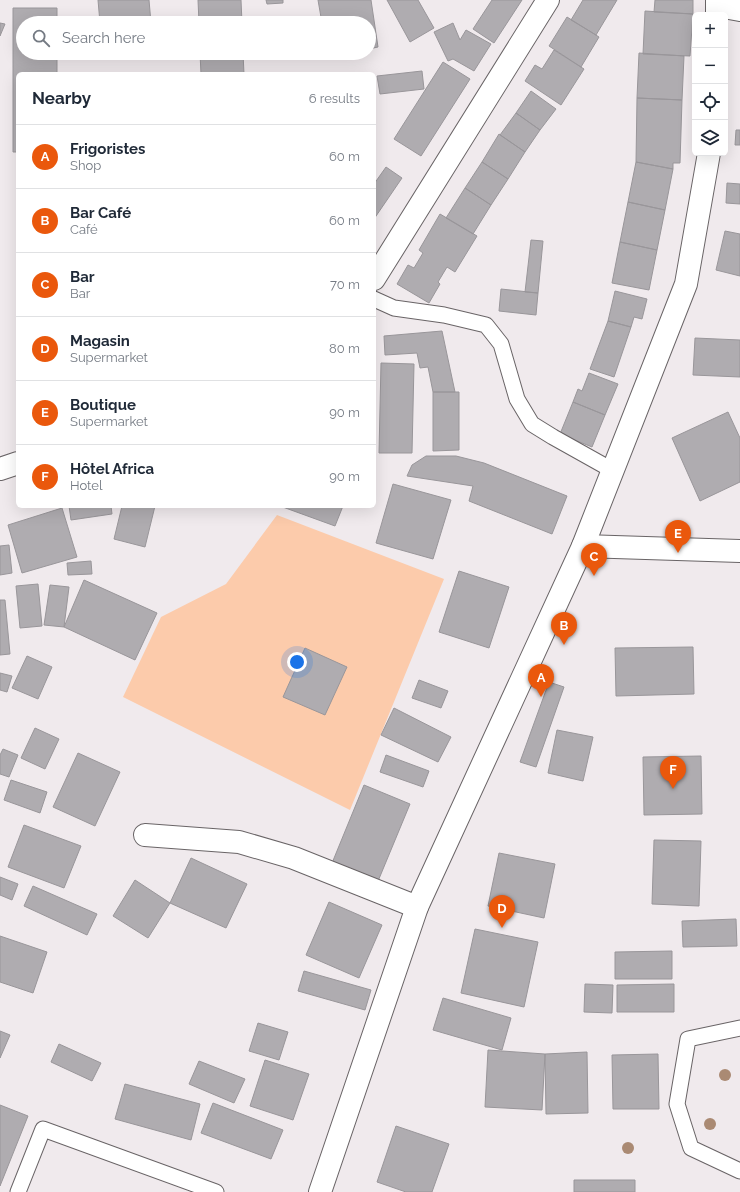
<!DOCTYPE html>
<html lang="en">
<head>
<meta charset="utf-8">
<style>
	:root { --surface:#fff; --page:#f2f2f3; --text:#1f2937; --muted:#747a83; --line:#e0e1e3; --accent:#ea580c }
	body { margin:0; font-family:Raleway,sans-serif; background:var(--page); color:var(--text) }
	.controls { position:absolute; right:12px; top:12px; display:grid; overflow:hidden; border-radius:6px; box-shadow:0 4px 16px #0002 }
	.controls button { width:36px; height:36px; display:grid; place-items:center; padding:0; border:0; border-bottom:1px solid var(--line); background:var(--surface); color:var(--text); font:20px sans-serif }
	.you { position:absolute; left:297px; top:662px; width:14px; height:14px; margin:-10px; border:3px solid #fff; border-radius:50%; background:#1a73e8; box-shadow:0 0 0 6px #1a73e833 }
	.badge { display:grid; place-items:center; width:26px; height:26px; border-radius:50%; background:var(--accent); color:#fff; font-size:13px; font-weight:700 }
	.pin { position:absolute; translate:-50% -33px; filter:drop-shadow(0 1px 2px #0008) }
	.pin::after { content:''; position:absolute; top:21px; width:14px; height:12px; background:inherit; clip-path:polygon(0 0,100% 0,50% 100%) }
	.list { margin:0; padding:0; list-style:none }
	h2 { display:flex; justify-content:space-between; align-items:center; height:52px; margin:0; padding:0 16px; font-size:17px }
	h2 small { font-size:13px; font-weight:400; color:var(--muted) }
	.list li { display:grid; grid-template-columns:26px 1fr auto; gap:12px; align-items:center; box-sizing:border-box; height:64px; padding:0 16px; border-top:1px solid var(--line) }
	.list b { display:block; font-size:15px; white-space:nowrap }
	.list p { margin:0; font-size:13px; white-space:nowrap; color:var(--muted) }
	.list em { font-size:13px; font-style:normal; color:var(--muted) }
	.icon { flex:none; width:22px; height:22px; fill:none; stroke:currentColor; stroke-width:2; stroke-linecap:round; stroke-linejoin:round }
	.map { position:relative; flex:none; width:740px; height:1192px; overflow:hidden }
	.search { position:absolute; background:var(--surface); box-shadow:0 4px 16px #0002; left:16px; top:16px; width:360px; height:44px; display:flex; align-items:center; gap:10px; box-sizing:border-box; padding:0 14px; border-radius:22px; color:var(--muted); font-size:15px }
	.panel { position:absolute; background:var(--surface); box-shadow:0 4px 16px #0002; left:16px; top:72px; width:360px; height:436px; border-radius:6px }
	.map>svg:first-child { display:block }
</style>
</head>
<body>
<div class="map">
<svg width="740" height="1192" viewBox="0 0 740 1192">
	<rect width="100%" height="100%" fill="#f0eaed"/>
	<path fill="#fccbab" d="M 277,515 L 444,579 L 350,810 L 123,697 L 161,617 L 226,584 Z"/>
	<path fill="#afacb0" stroke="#99969a" d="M 98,0 L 149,0 L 151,23 L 100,23 Z
		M 198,0 L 241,0 L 242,23 L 199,23 Z
		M 266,0 L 283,0 L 283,3 L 267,4 Z
		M 318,0 L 371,0 L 378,47 L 369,49 L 369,23 L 322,23 Z
		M 387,0 L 418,0 L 434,28 L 410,42 Z
		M 492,0 L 522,0 L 494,43 L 473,29 Z
		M 583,0 L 617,0 L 596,35 L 571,20 Z
		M 655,0 L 693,0 L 693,14 L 654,12 Z
		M 13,8 L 57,8 L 57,23 L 23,23 L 23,53 L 57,53 L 57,74 L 18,74 L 18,152 L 13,152 Z
		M 645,11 L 693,14 L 690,56 L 643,54 Z
		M 567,17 L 599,37 L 581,67 L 549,46 Z
		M 0,23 L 5,24 L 0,36 Z
		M 453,23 L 460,40 L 466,30 L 491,44 L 474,71 L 453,59 L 448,61 L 434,32 Z
		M 554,50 L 584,69 L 561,105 L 525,81 L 535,65 L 542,69 Z
		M 200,53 L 243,53 L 244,74 L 201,74 Z
		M 639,53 L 684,56 L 682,100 L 637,98 Z
		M 443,62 L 470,79 L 421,156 L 394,139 Z
		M 422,71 L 424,89 L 380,94 L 377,76 Z
		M 531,91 L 556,109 L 540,130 L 516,113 Z
		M 637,98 L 682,100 L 680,163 L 673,163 L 673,169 L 636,162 Z
		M 516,113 L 540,130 L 525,152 L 500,135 Z
		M 736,130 L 740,130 L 740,145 L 735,145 Z
		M 499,134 L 525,152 L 508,179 L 482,162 Z
		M 482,162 L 508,179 L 491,205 L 465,188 Z
		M 636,162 L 673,169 L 665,210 L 628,202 Z
		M 386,167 L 402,178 L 374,219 L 374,184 Z
		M 727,183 L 740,184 L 740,204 L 726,203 Z
		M 465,188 L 491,205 L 473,234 L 446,218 Z
		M 628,202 L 665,210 L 657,250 L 620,242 Z
		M 440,214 L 477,236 L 455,272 L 447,267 L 438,282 L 440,284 L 429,303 L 397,284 L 408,265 L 414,268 L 423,253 L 419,250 Z
		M 725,231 L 740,234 L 740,276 L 716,270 Z
		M 531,240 L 543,241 L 538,293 L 525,292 Z
		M 620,242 L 657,250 L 649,290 L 612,283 Z
		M 501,289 L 538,293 L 536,315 L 499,311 Z
		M 615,291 L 647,299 L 642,319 L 634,317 L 631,327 L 608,321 Z
		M 608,321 L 631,327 L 614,377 L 590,369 Z
		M 442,331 L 455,392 L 433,392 L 428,367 L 420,368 L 417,353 L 385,355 L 384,336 Z
		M 695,338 L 740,340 L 740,377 L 693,375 Z
		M 381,363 L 414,364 L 412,453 L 379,453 Z
		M 589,373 L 618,384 L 605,415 L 573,402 L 578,389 L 582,391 Z
		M 433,392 L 459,392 L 459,450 L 433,451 Z
		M 573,402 L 605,415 L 592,447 L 560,434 Z
		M 728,412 L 740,438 L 740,482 L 700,501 L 672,438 Z
		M 426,456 L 456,456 L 484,463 L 567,496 L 552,534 L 469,501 L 473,486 L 407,476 L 412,465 Z
		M 393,484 L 451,500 L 433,559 L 376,543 Z
		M 69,506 L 111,506 L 112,514 L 71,520 Z
		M 122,506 L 155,506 L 145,547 L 114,539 Z
		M 280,506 L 343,506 L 335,526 Z
		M 62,508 L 77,557 L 22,573 L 8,525 Z
		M 9,545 L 12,573 L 0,575 L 0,546 Z
		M 91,561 L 92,574 L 68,575 L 67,563 Z
		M 459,571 L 509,587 L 489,648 L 439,632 Z
		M 84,580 L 157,613 L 135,660 L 64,627 Z
		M 38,584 L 42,626 L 20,628 L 16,586 Z
		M 50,585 L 69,587 L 64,627 L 44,625 Z
		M 0,600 L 5,600 L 10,654 L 0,655 Z
		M 693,647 L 694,694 L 616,696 L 615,648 Z
		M 305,648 L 347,667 L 325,715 L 283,697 Z
		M 27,656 L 52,667 L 38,699 L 12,688 Z
		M 0,673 L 12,676 L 7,692 L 0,690 Z
		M 419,680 L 448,691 L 441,708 L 412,698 Z
		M 549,682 L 564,687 L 536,767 L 520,762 Z
		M 394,708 L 451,737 L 438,762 L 381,735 Z
		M 35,728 L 59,739 L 45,769 L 21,758 Z
		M 557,730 L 593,737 L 583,781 L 548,773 Z
		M 3,749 L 18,755 L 9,777 L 0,774 L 0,755 Z
		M 78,753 L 120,772 L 95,826 L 53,807 Z
		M 386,755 L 429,771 L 423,787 L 380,772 Z
		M 701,756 L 702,814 L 644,815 L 643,757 Z
		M 11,780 L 47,792 L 40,813 L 4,800 Z
		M 364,785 L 410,804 L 376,886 L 330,868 Z
		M 24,825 L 81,846 L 64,888 L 8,867 Z
		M 654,840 L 701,841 L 699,906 L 652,904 Z
		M 499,853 L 555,864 L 544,918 L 488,906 Z
		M 191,858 L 247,884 L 226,928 L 170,903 Z
		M 0,877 L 18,884 L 12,900 L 0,895 Z
		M 135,880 L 170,903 L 148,938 L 113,916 Z
		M 33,886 L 97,914 L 87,935 L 24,906 Z
		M 329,902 L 382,925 L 359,978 L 306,955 Z
		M 736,919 L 737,946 L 683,947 L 682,921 Z
		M 475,929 L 538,942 L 524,1007 L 461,993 Z
		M 0,936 L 47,952 L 33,993 L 0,982 Z
		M 672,951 L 672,979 L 615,979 L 615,952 Z
		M 304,971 L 371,990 L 365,1010 L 298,991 Z
		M 585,984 L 613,985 L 612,1013 L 584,1012 Z
		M 674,984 L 674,1012 L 617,1012 L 617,985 Z
		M 443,998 L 511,1018 L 502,1050 L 433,1030 Z
		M 258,1023 L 288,1032 L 279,1060 L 249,1051 Z
		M 0,1031 L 10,1035 L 0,1058 Z
		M 59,1044 L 101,1063 L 92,1081 L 51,1062 Z
		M 488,1050 L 545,1054 L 542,1110 L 485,1107 Z
		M 587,1052 L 588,1113 L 546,1114 L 545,1054 Z
		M 658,1054 L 659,1109 L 613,1109 L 612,1055 Z
		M 265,1060 L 309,1074 L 293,1120 L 250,1106 Z
		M 199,1061 L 245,1079 L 234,1103 L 189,1084 Z
		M 125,1084 L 200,1104 L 191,1140 L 115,1119 Z
		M 213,1103 L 283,1130 L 271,1159 L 201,1133 Z
		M 0,1105 L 28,1116 L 0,1186 Z
		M 396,1126 L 449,1144 L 432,1192 L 406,1192 L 377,1182 Z
		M 574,1180 L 635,1180 L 635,1192 L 574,1192 Z"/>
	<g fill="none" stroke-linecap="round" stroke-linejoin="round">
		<g stroke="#696466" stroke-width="17">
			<path id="lane" d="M 374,299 L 394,308 L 444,315 L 486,325 L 501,344 L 517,399 L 532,424 L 553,437 L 612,470
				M 740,1028 L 688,1039 L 677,1104 L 691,1148 L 740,1171
				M 18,1192 L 43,1129 L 216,1192"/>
		</g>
		<g stroke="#696466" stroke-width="24">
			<path id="street" d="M 718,6 L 740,10
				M 374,279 L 548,0
				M 0,469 L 18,463
				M 583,546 L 740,551
				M 145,835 L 239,842 L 294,858 L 417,907"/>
		</g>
		<g stroke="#696466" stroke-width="24">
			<path id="highway" d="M 717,15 L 717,0
				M 320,1192 L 417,907 L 583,546 L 686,284 L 709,153"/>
		</g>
		<use href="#lane" stroke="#fff" stroke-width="15"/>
		<use href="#street" stroke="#fff" stroke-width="22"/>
		<use href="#highway" stroke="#fff" stroke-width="22"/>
	</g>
	<g fill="#aa8a73">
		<circle cx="725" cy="1075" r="6"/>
		<circle cx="710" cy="1124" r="6"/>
		<circle cx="628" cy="1148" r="6"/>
	</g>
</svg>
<div class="controls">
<button>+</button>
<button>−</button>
<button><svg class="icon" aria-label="locate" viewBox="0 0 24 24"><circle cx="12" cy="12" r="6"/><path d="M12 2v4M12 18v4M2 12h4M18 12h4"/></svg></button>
<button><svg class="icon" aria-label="layers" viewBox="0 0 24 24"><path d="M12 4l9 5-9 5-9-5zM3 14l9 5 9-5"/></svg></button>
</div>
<div class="you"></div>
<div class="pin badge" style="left:541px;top:697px">A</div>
<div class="pin badge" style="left:564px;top:645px">B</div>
<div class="pin badge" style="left:594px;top:576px">C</div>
<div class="pin badge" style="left:502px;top:928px">D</div>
<div class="pin badge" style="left:678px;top:553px">E</div>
<div class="pin badge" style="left:673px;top:789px">F</div>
<div class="search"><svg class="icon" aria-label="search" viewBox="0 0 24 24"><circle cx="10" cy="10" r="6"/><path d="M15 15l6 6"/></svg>Search here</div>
<section class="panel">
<h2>Nearby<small>6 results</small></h2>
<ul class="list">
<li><span class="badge">A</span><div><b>Frigoristes</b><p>Shop</p></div><em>60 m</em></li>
<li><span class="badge">B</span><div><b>Bar Café</b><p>Café</p></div><em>60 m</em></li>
<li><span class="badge">C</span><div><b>Bar</b><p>Bar</p></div><em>70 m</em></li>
<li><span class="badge">D</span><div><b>Magasin</b><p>Supermarket</p></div><em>80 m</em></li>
<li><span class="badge">E</span><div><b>Boutique</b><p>Supermarket</p></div><em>90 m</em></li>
<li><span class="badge">F</span><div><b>Hôtel Africa</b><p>Hotel</p></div><em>90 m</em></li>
</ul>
</section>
</div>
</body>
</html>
